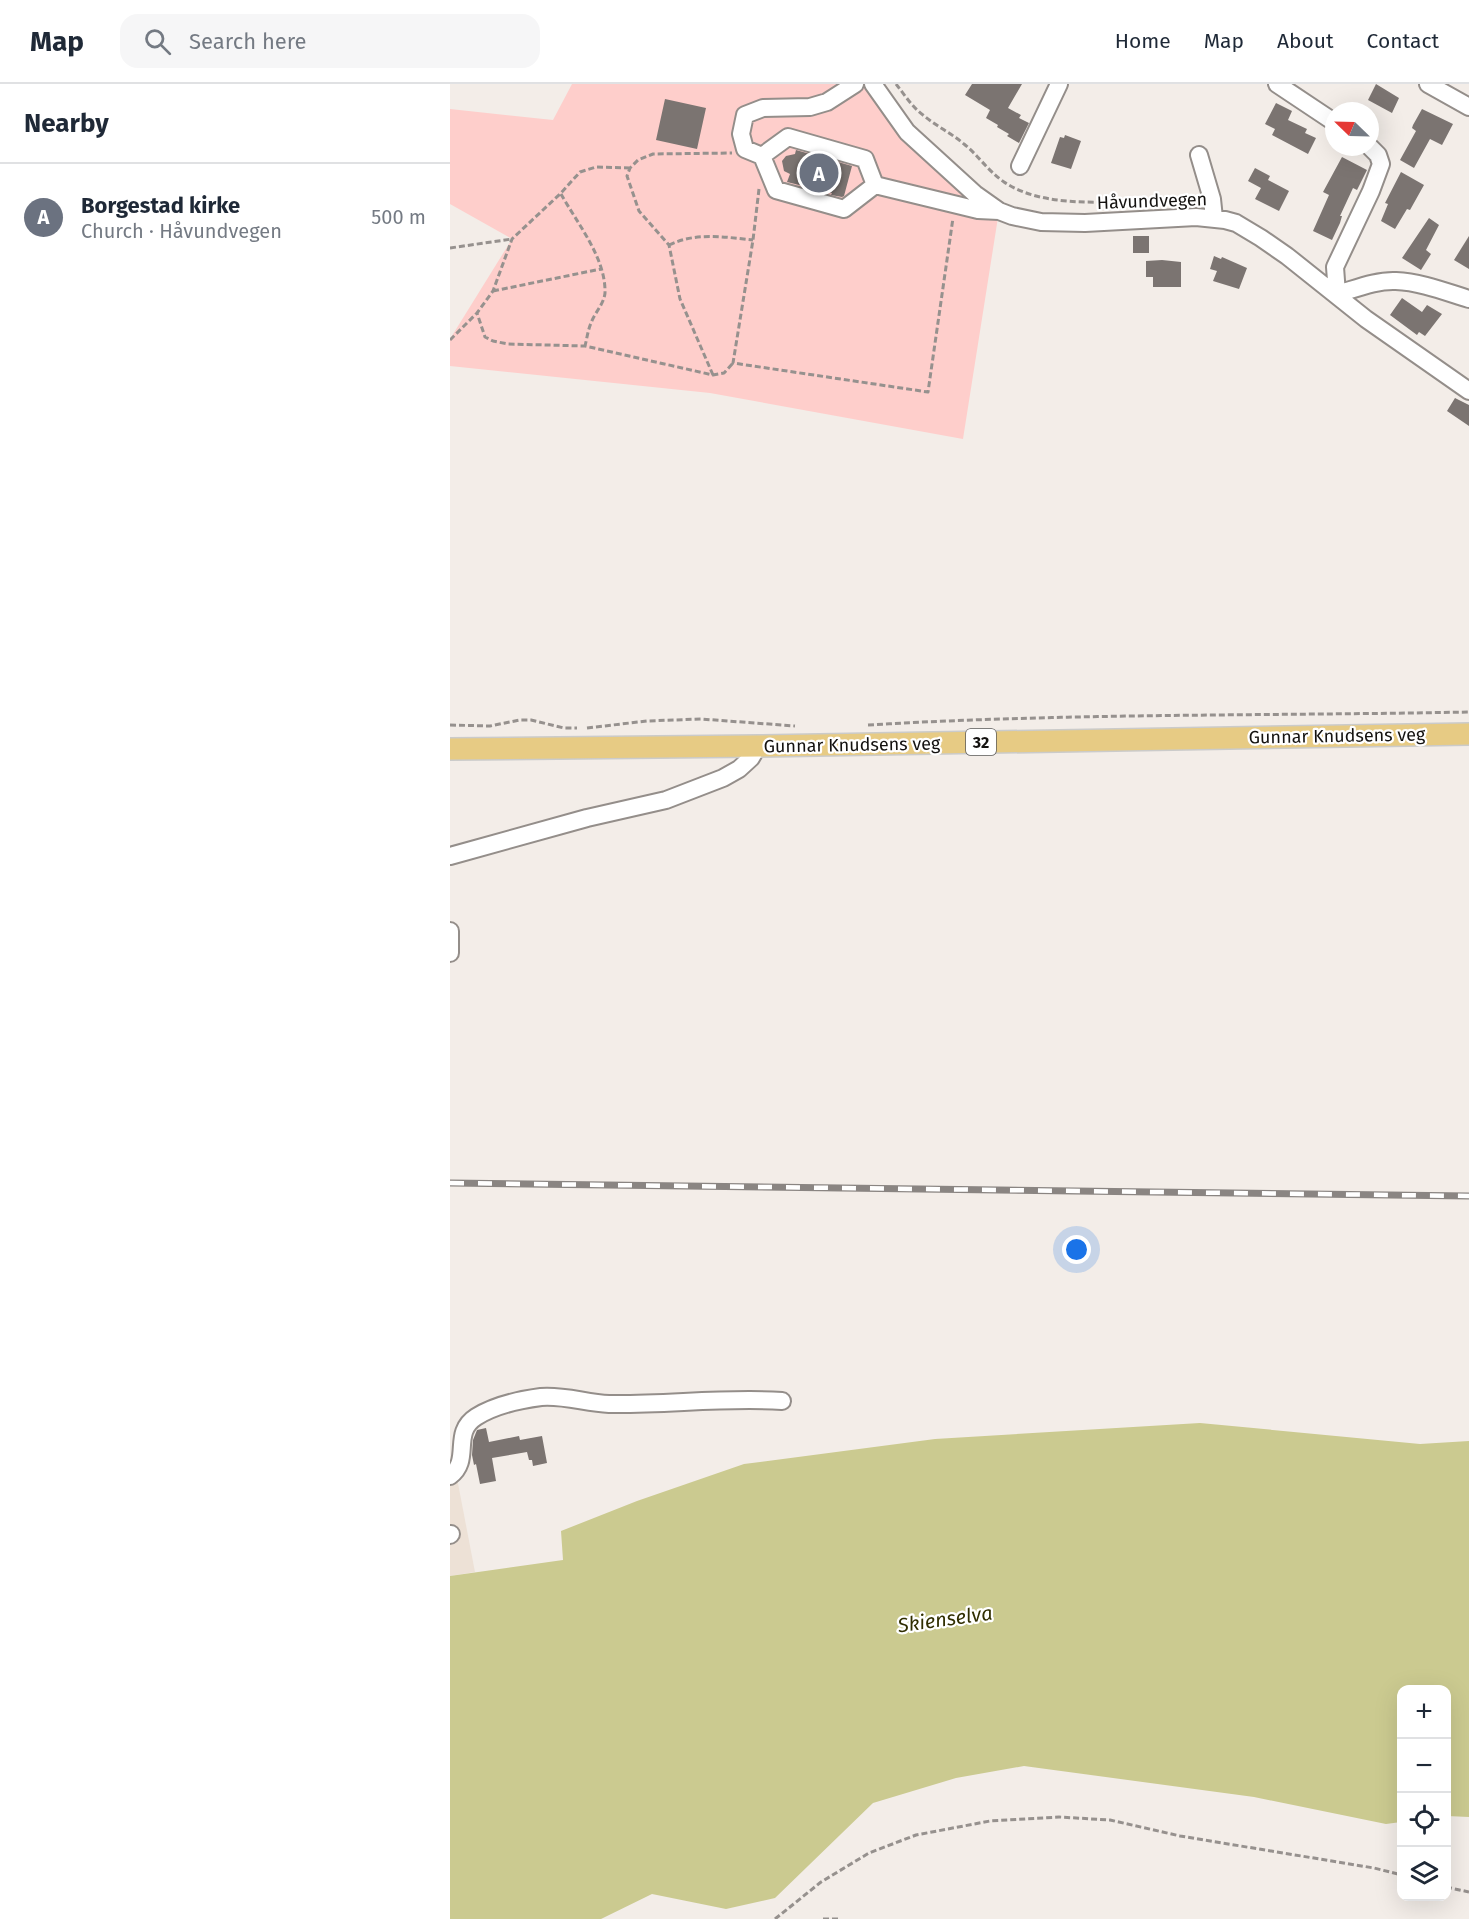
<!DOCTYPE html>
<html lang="en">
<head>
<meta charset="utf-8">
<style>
	:root { --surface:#fff; --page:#f6f6f7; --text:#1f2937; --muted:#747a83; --line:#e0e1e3; --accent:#9e47b4 }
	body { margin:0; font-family:"Fira Sans",sans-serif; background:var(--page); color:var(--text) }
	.controls { position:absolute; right:18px; bottom:18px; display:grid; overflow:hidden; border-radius:12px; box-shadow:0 6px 24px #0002 }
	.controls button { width:54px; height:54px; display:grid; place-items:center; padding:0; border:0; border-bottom:2px solid var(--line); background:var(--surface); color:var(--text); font:30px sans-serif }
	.compass { position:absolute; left:875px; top:18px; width:54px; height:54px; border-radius:50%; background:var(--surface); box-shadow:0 6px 24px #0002; rotate:293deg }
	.you { position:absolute; left:627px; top:1166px; width:21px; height:21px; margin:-15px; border:4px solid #fff; border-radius:50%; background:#1a73e8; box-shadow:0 0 0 9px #1a73e833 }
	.badge { display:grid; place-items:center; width:39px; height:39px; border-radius:50%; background:var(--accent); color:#fff; font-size:20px; font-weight:700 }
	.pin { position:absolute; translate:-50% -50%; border:3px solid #fff; box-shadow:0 2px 6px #0006 }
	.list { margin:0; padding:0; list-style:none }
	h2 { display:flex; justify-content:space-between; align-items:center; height:78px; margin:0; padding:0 24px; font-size:26px }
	h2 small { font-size:20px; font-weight:400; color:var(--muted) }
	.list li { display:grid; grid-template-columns:39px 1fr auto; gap:18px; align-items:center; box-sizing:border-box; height:108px; padding:0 24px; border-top:2px solid var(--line) }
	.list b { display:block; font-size:22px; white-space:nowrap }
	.list p { margin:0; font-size:20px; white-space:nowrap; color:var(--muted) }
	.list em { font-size:20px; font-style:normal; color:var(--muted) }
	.icon { flex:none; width:33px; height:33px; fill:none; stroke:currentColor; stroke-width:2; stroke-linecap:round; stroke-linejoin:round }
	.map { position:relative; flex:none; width:1019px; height:1835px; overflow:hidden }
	header { display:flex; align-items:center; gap:36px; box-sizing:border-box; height:84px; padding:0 30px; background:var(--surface); border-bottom:2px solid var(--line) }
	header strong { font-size:28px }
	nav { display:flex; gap:33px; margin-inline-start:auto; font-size:21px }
	.search { width:420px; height:54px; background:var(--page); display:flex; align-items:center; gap:15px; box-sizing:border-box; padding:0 21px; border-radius:18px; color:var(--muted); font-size:22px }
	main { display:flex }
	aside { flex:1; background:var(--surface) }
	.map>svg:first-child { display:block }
</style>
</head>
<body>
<header>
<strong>Map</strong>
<div class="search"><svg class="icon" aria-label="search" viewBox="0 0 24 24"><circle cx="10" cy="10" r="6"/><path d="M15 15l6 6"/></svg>Search here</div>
<nav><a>Home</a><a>Map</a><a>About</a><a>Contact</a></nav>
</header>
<main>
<aside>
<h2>Nearby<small></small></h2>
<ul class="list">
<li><span class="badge" style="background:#6b7280">A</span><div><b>Borgestad kirke</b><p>Church · Håvundvegen</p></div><em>500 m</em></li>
</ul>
</aside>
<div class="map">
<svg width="1019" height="1835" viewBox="0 0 1019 1835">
	<rect width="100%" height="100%" fill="#f3ede8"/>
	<path fill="#ede1d6" d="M 0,1389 L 6,1389 L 25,1488 L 0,1492 Z"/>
	<path fill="#fececb" d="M 122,0 L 423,0 L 457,48 L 549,127 L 513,355 L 260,309 L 0,282 L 0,255 L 62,155 L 0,120 L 0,25 L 103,36 Z"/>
	<path fill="#cbca90" d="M 750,1339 L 970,1360 L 1019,1357 L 1019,1733 L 997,1732 L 996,1606 L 952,1606 L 951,1738 L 936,1740 L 804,1713 L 574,1682 L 506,1694 L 423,1719 L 325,1814 L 276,1825 L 202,1810 L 151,1835 L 0,1835 L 0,1492 L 113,1476 L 111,1447 L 187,1417 L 294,1380 L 485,1355 Z"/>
	<path fill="#7b7471" d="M 522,0 L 572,0 L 558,24 L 571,31 L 569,34 L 579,39 L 569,59 L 557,52 L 559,50 L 547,43 L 548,41 L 536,34 L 540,26 L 515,11 Z
		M 926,0 L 949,14 L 942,29 L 918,16 Z
		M 215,15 L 256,24 L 247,65 L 206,56 Z
		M 826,19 L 842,27 L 838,36 L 857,45 L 855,49 L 866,54 L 858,70 L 822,51 L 825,45 L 815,40 Z
		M 972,25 L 1003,40 L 992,61 L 980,55 L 964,84 L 950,76 L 966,47 L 962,44 L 963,41 Z
		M 615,51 L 631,57 L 621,85 L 601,79 L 610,53 L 614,54 Z
		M 346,66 L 402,82 L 394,112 L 392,113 L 381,111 L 382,109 L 337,98 L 340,90 L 334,87 L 332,77 L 336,72 L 345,70 Z
		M 892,73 L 917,86 L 907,106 L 903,104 L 890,132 L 892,132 L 890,139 L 882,156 L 863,147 L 879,111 L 873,108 Z
		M 805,84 L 820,92 L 818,96 L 839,107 L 829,127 L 805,115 L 811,104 L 798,97 Z
		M 951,88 L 974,101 L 960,126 L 957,125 L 945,145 L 931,137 L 938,120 L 935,119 Z
		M 979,134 L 989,141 L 976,166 L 981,170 L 971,186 L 952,174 Z
		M 683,152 L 699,152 L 699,169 L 683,169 Z
		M 1019,152 L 1019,185 L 1004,176 Z
		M 764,172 L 771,175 L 772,173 L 797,184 L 789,205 L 763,197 L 767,187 L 760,185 Z
		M 712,176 L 731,178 L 731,203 L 703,203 L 703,193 L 696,193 L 696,177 Z
		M 952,214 L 972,228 L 977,221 L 992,230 L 975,252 L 969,248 L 967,251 L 940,231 Z
		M 1005,314 L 1019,321 L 1019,342 L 997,327 Z
		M 36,1344 L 39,1358 L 69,1352 L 70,1356 L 92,1352 L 97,1379 L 83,1382 L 82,1376 L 79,1376 L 77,1368 L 42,1374 L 46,1397 L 30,1400 L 26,1380 L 24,1381 L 22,1371 L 23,1356 L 27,1346 Z"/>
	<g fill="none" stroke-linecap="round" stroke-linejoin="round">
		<g stroke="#948e8a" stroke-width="20">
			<path id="minor" d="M 423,0 L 457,48 L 525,110 L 549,127 L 562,132 L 591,138 L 635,139 L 746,133 L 775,136 L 786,139 L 811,154 L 837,172 L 916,235 L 1019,307
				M 827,0 L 884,38
				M 978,0 L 1019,23
				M 920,63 L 928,71 L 931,80 L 921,107 L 885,183 L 887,210 C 905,205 926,196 946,197 C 971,198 996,208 1019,215
				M 749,71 L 762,115 L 764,134
				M 312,72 L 338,53 L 415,75 L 425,101 L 394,125 L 326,106 L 312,72 L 295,65 L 291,50 L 295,31 L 313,24 L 360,23 L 377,18 L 405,0
				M 570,82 L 609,0
				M 425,101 L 528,126 L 549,127
				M 0,772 L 137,734 L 216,716 L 273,694 L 289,685 L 301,674 L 308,662
				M 0,847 L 0,869
				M 0,1392 C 22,1376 1,1349 26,1333 C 45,1321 68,1316 91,1313 C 114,1311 136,1319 159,1320 C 217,1321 275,1313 332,1317
				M 0,1451 L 1,1450"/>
		</g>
		<g stroke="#cbcbca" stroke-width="24">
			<path id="major" d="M 0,665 L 308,662 L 1019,650"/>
		</g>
		<path stroke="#96918e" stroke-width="3" stroke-dasharray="6 3" stroke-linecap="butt" d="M 446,0 C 454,10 462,23 473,31 C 486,42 501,49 514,60 C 528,71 537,86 554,98 C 603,131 688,113 747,115
			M 180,84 L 146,83 L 130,88 L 110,110 L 62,155 L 43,207 L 27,229 L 35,253 L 43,257 L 58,260 L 135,262 L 263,291 L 274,289 L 283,279
			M 309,105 L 303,156 L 283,279 L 478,308 L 503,134
			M 111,110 C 127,139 156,174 155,209 C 154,220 145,228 141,239 C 138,246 137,254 135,262
			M 219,161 C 246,148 274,153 303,156
			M 0,164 L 62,155
			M 43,207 L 151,185
			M 0,256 L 27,229
			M 263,291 L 230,215 L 219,161 L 189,127 L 177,92 L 180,84 L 188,76 L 203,70 L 282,69
			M 0,641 L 40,642 L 70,636 L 81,636 L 114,644 L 127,644
			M 418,641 C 618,629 819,632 1019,628
			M 137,644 L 197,637 L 251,635 L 345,642
			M 996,1803 L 1019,1808
			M 325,1835 L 371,1798 L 419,1769 L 466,1751 L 540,1737 L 609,1733 L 660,1736 L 730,1752 L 924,1784 L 952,1791
			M 373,1835 L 390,1835"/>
		<use href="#minor" stroke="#fff" stroke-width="16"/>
		<use href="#major" stroke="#e7cb84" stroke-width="21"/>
		<g stroke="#8a8582" stroke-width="7">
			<path id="rail" d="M 0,1099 L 1019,1112"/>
		</g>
		<use href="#rail" stroke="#fff" stroke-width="4.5" stroke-dasharray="14" stroke-linecap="butt"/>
	</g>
	<g text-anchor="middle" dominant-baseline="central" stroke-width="4.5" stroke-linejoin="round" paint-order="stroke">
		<rect fill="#fff" stroke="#5a5958" stroke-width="1.5" x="516" y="645" width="30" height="26" rx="4.5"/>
		<g font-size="16" font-weight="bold" fill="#141210">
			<text x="531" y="658">32</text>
		</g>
		<g font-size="18" fill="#141210" stroke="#fff">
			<text transform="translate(702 117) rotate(-2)">Håvundvegen</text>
			<text transform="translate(887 652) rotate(-1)">Gunnar Knudsens veg</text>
			<text transform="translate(402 661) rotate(-1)">Gunnar Knudsens veg</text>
		</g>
		<g font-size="20" font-style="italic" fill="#302e00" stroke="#fff">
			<text transform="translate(495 1535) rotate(-8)">Skienselva</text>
		</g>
	</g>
</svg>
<div class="controls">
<button>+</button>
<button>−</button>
<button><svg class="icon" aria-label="locate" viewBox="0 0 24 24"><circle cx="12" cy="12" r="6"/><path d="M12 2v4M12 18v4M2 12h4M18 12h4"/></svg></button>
<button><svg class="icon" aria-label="layers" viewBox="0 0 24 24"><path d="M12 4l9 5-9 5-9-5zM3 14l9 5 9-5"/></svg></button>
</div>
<svg class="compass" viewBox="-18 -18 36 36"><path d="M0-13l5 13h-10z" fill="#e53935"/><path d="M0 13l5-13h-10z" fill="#747a83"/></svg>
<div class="you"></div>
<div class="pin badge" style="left:369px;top:89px;background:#6b7280">A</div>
</div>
</main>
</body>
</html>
